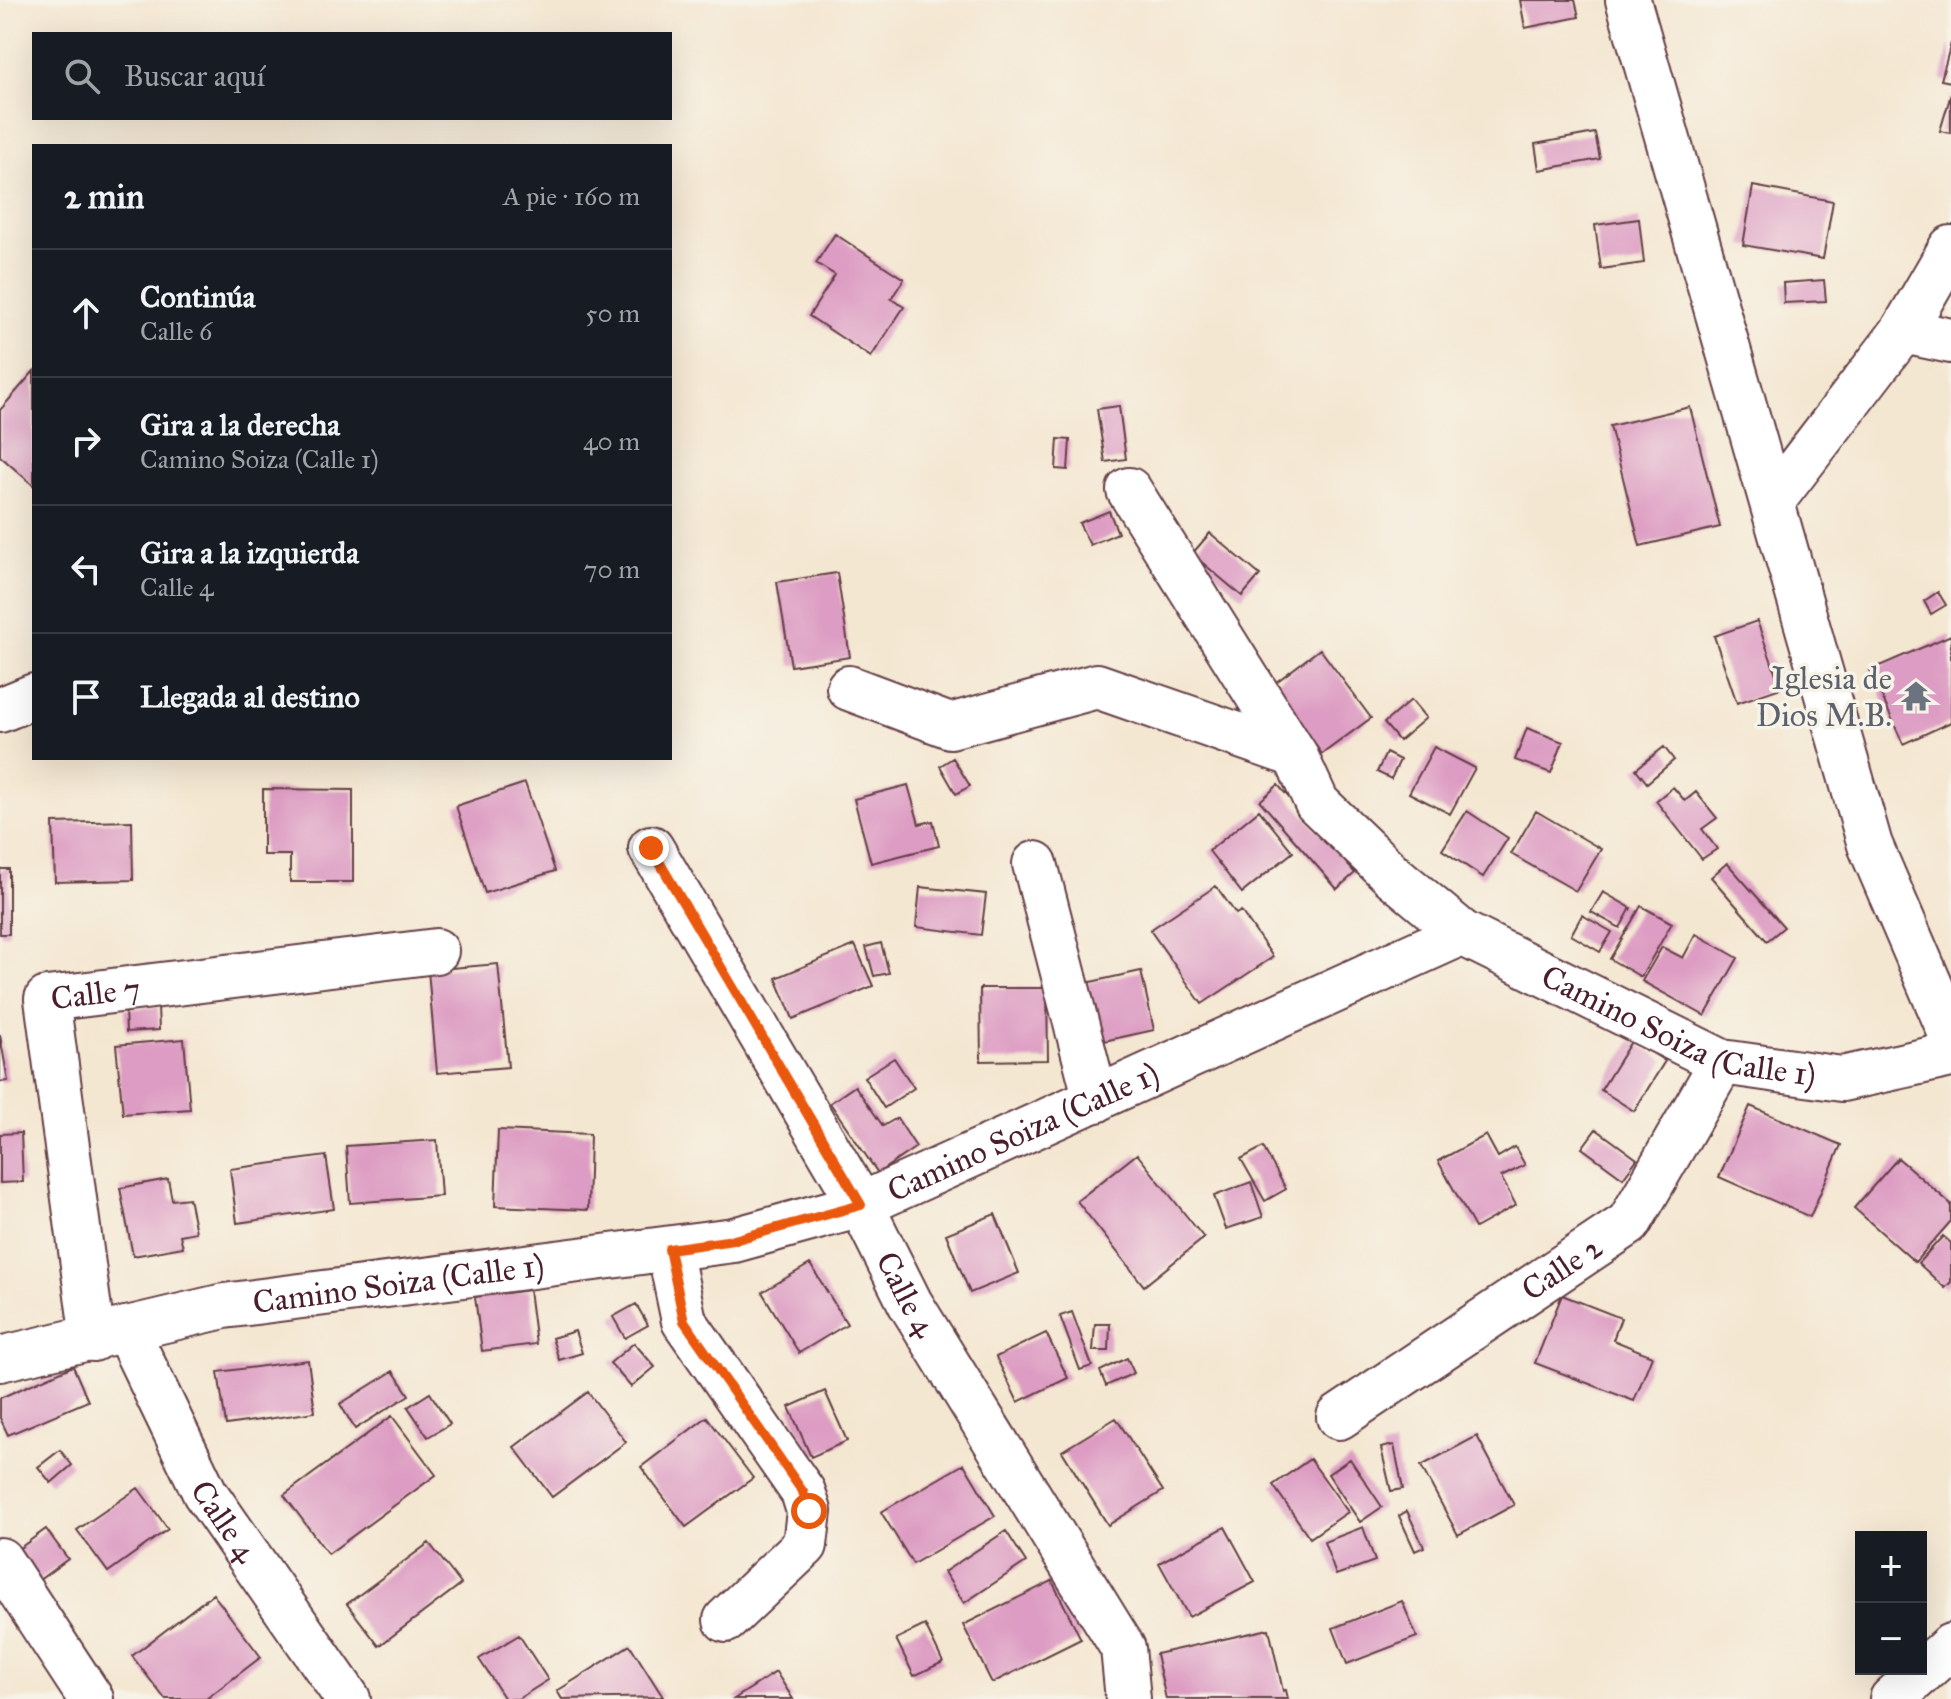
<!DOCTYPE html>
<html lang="es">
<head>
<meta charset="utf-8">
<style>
	:root { --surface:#171b24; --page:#20242c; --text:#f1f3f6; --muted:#9ea1a6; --line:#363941 }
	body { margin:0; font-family:"IM FELL Great Primer",serif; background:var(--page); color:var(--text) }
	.controls { position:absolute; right:24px; bottom:24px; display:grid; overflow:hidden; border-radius:0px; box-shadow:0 8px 32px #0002 }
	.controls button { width:72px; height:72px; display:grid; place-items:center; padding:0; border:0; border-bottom:2px solid var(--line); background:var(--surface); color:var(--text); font:40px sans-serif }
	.stop { position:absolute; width:24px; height:24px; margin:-18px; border:6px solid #ea580c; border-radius:50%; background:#fff }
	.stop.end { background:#ea580c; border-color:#fff; box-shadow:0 2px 8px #0008 }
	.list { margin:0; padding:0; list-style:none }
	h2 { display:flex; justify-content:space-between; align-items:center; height:104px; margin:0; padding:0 32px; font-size:34px }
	h2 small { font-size:26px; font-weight:400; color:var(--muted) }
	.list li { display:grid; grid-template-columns:52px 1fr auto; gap:24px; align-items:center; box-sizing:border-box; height:128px; padding:0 32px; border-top:2px solid var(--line) }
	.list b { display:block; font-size:30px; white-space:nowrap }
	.list p { margin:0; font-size:26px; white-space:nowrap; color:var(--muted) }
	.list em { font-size:26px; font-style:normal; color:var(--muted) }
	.icon { flex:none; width:44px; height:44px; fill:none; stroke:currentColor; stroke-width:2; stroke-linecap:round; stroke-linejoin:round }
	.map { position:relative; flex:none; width:1951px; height:1699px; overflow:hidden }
	.search { position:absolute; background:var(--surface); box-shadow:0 8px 32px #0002; left:32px; top:32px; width:640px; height:88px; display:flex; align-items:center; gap:20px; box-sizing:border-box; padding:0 28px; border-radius:0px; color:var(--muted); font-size:30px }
	.panel { position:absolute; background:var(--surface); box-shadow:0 8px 32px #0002; left:32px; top:144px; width:640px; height:616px; border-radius:0px }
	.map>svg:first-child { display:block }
</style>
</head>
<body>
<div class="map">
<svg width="1951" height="1699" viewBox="0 0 1951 1699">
	<rect width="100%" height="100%" fill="#f7f3e8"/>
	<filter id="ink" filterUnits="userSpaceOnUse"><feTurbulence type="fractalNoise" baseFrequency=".0125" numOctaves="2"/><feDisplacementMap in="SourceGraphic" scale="16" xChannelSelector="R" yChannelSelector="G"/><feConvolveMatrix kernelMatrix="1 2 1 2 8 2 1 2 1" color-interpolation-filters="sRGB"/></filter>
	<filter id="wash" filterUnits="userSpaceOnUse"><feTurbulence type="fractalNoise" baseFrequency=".006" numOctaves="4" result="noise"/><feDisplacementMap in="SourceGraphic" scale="32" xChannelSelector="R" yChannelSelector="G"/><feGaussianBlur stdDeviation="1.8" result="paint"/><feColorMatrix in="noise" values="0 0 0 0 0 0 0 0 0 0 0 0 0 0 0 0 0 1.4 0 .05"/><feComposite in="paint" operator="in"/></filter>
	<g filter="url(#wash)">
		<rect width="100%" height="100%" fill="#f4e7d2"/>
		<g id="blocks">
			<path fill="#dd9cc3" d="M 1520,0 L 1575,0 L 1579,17 L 1525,28 Z
				M 1951,43 L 1951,82 L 1941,80 Z
				M 1951,94 L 1951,133 L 1940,131 Z
				M 1595,133 L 1600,159 L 1539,170 L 1535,144 Z
				M 1753,186 L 1833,201 L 1823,259 L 1743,245 Z
				M 1639,219 L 1644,263 L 1601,269 L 1595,225 Z
				M 835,234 L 904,279 L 891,299 L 904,307 L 871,357 L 809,316 L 835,275 L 816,263 Z
				M 1824,280 L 1826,301 L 1784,303 L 1783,283 Z
				M 34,371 L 34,486 L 0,456 L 0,410 Z
				M 1119,406 L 1126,459 L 1105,462 L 1097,409 Z
				M 1690,407 L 1720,527 L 1640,546 L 1610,426 Z
				M 1058,439 L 1070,440 L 1068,470 L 1056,469 Z
				M 1109,511 L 1118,533 L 1090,545 L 1079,523 Z
				M 1210,533 L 1260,575 L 1242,596 L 1192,554 Z
				M 837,573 L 850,657 L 791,666 L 777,582 Z
				M 1938,592 L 1946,605 L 1931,614 L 1924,601 Z
				M 1757,621 L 1781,688 L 1737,703 L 1714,636 Z
				M 1951,635 L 1951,722 L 1903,744 L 1870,670 Z
				M 1320,649 L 1371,718 L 1322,754 L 1271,686 Z
				M 1411,700 L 1426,718 L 1399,741 L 1384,723 Z
				M 1527,728 L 1563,742 L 1551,773 L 1515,760 Z
				M 1434,747 L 1475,768 L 1450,814 L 1409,793 Z
				M 1664,747 L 1674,760 L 1647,783 L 1636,769 Z
				M 1386,753 L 1400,760 L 1391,779 L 1377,772 Z
				M 953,758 L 970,786 L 956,794 L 940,766 Z
				M 525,783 L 555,871 L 485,893 L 456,806 Z
				M 908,785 L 919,824 L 933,821 L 939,846 L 871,863 L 854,799 Z
				M 1278,785 L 1355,873 L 1337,889 L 1260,801 Z
				M 1673,787 L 1685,801 L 1696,792 L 1717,818 L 1702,829 L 1717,849 L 1702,859 L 1656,801 Z
				M 263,789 L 353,790 L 353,882 L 290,882 L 290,855 L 263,855 Z
				M 1259,810 L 1293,852 L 1242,893 L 1209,851 Z
				M 1467,811 L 1508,838 L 1483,877 L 1442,850 Z
				M 1536,811 L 1601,849 L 1576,891 L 1511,854 Z
				M 132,821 L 133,880 L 55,882 L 53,823 Z
				M 1727,863 L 1784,927 L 1767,941 L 1711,877 Z
				M 0,869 L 9,869 L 9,934 L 0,934 Z
				M 1216,886 L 1236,914 L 1241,911 L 1273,957 L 1202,1004 L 1150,930 Z
				M 920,887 L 986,894 L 981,935 L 916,927 Z
				M 1603,892 L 1631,908 L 1620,928 L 1591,912 Z
				M 1641,906 L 1672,923 L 1641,977 L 1610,959 Z
				M 1582,915 L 1612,932 L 1600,952 L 1571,935 Z
				M 1696,934 L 1738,958 L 1705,1016 L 1642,981 L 1662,947 L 1683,958 Z
				M 881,943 L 889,973 L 874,976 L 866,947 Z
				M 855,945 L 873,986 L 793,1019 L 776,978 Z
				M 498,964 L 508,1067 L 437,1073 L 428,970 Z
				M 1141,971 L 1154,1030 L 1099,1042 L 1086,983 Z
				M 980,988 L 1047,988 L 1048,1060 L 981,1061 Z
				M 158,1007 L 159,1030 L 126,1032 L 125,1009 Z
				M 0,1035 L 8,1081 L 0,1082 Z
				M 184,1039 L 190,1109 L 123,1114 L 116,1045 Z
				M 1632,1040 L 1665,1061 L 1634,1111 L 1601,1090 Z
				M 894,1058 L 914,1088 L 884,1108 L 864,1077 Z
				M 855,1086 L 883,1126 L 897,1118 L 916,1147 L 878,1173 L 830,1103 Z
				M 1750,1106 L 1841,1145 L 1810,1217 L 1719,1177 Z
				M 1596,1129 L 1637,1159 L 1623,1178 L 1582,1148 Z
				M 498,1130 L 590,1134 L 588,1210 L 495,1206 Z
				M 21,1133 L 23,1182 L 0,1183 L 0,1134 Z
				M 1486,1135 L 1498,1157 L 1515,1147 L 1525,1165 L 1501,1177 L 1516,1205 L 1475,1228 L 1438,1161 Z
				M 437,1140 L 441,1196 L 350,1203 L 346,1146 Z
				M 1263,1147 L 1286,1189 L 1265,1201 L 1241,1159 Z
				M 1137,1154 L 1204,1238 L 1144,1286 L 1077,1201 Z
				M 326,1156 L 334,1209 L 237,1223 L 230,1169 Z
				M 1898,1158 L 1951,1204 L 1951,1221 L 1915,1262 L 1854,1208 Z
				M 168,1179 L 172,1200 L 189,1198 L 196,1232 L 180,1235 L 183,1247 L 133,1256 L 120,1188 Z
				M 1251,1182 L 1263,1217 L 1226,1229 L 1214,1196 Z
				M 995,1214 L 1019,1273 L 970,1293 L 946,1234 Z
				M 1943,1236 L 1951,1243 L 1951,1282 L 1945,1288 L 1918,1263 Z
				M 810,1264 L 847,1324 L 799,1353 L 762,1292 Z
				M 529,1290 L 536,1344 L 482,1351 L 475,1297 Z
				M 1562,1295 L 1621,1318 L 1613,1340 L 1652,1356 L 1634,1401 L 1535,1363 Z
				M 636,1304 L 648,1325 L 625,1338 L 613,1317 Z
				M 1072,1312 L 1092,1366 L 1080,1370 L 1060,1316 Z
				M 1095,1324 L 1110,1324 L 1109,1351 L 1093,1351 Z
				M 575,1331 L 582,1353 L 559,1360 L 552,1338 Z
				M 1046,1333 L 1068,1378 L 1018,1402 L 996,1357 Z
				M 634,1343 L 655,1367 L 631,1387 L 610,1363 Z
				M 1127,1358 L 1134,1373 L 1106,1386 L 1100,1371 Z
				M 308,1360 L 315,1412 L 226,1425 L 218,1372 Z
				M 73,1366 L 88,1401 L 8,1435 L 0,1418 L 0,1398 Z
				M 393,1371 L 409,1395 L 355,1429 L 340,1404 Z
				M 825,1391 L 847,1441 L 811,1457 L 789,1407 Z
				M 588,1392 L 626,1442 L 552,1497 L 514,1447 Z
				M 430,1393 L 450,1424 L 428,1437 L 408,1407 Z
				M 392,1416 L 436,1475 L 328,1554 L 284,1495 Z
				M 707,1417 L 753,1478 L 686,1527 L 641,1467 Z
				M 1116,1418 L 1163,1491 L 1108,1525 L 1062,1451 Z
				M 1477,1436 L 1514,1505 L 1458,1535 L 1421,1466 Z
				M 1394,1445 L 1403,1489 L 1391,1491 L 1381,1448 Z
				M 60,1450 L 72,1465 L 51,1483 L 38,1467 Z
				M 1310,1459 L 1348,1512 L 1310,1538 L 1273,1485 Z
				M 1350,1459 L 1382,1507 L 1360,1522 L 1328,1474 Z
				M 964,1464 L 995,1516 L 913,1564 L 881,1512 Z
				M 138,1488 L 168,1529 L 108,1572 L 77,1530 Z
				M 1407,1511 L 1424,1547 L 1415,1551 L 1399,1516 Z
				M 1225,1527 L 1255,1582 L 1189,1617 L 1159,1563 Z
				M 1363,1527 L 1375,1561 L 1336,1575 L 1324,1542 Z
				M 46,1529 L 68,1559 L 35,1583 L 13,1553 Z
				M 1006,1531 L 1026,1562 L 964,1603 L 944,1572 Z
				M 429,1543 L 461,1584 L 379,1646 L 347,1604 Z
				M 1052,1581 L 1081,1639 L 992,1683 L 963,1625 Z
				M 213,1594 L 261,1657 L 206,1699 L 165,1699 L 132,1656 Z
				M 1402,1601 L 1417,1637 L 1347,1664 L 1333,1628 Z
				M 925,1625 L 943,1662 L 914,1676 L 896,1639 Z
				M 1269,1629 L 1283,1691 L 1286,1690 L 1288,1699 L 1166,1699 L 1156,1654 Z
				M 519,1635 L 548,1680 L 518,1699 L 505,1699 L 479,1659 Z
				M 630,1645 L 663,1697 L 562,1699 L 557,1691 Z
				M 776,1672 L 793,1699 L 734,1699 Z"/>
		</g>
	</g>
	<g filter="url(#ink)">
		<use href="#blocks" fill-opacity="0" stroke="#643d44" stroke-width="2"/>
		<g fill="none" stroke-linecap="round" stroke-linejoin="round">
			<g stroke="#643d44" stroke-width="48">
				<g id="minor">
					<path d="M 1628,0 L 1870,845 L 1951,1034"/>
					<path d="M 1903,331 L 1951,341"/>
					<path d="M 1129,490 L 1295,755 L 1317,803 L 1391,874 L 1462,933"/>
					<path d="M 1774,499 L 1903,331 L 1951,248"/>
					<path d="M 849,688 L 950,726 L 1097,686 L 1295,755"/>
					<path d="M 0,710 L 34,696"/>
					<path id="s1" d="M 651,848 L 861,1205 L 910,1303 L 1123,1648 L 1128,1699"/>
					<path d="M 1035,864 L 1096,1100"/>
					<path d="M 669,1249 L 684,1321 L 803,1492 L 809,1511 L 805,1545 L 726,1620"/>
					<path id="s2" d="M 126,1329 L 205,1493 L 348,1699"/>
					<path id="s3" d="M 93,1339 L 47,999 L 436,951"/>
					<path id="s4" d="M 0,1359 L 224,1306 L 734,1240 L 861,1205 L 1462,933 L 1722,1062 L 1842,1079 L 1951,1055"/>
					<path id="s5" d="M 1339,1417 L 1629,1223 L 1722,1062"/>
					<path d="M 0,1560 L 91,1699"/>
					<path d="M 1892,1699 L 1951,1646"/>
				</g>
			</g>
			<use href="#minor" stroke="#fff" stroke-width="44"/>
		</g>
	</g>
	<g fill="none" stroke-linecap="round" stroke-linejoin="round" filter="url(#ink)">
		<path stroke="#ea580c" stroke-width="10" d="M 651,848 L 861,1205 L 734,1240 L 669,1249 L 684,1321 L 803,1492 L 809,1511"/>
	</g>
	<defs>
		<g id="temple-bare" transform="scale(2.4)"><path d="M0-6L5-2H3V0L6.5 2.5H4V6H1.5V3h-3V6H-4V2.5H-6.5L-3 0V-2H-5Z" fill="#6b7280" stroke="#f7f3e8" stroke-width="2.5" paint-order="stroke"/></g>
	</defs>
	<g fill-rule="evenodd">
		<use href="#temple-bare" x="1916" y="696"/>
	</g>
	<g text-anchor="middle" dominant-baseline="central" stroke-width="7" stroke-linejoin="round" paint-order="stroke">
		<g font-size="32" fill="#5b616d" stroke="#f7f3e8" text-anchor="end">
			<text x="1892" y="678">Iglesia de<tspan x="1892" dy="37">Dios M.B.</tspan></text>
		</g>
		<g font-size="32" fill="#4a1f2b" stroke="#f7f3e8">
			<text stroke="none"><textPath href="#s3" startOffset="392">Calle 7</textPath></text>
			<text stroke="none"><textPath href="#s4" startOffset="1774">Camino Soiza (Calle 1)</textPath></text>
			<text stroke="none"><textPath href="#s4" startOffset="1054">Camino Soiza (Calle 1)</textPath></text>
			<text stroke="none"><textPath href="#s5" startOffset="268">Calle 2</textPath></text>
			<text stroke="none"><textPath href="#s4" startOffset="406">Camino Soiza (Calle 1)</textPath></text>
			<text stroke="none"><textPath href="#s1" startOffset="514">Calle 4</textPath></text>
			<text stroke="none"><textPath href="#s2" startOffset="216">Calle 4</textPath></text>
		</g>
	</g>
</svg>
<div class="controls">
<button>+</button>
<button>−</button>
</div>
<div class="stop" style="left:809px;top:1511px"></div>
<div class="stop end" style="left:651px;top:848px"></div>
<div class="search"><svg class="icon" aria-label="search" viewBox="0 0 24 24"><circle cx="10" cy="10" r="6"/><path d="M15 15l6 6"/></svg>Buscar aquí</div>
<section class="panel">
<h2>2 min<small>A pie · 160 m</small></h2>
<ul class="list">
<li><svg class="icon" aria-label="ahead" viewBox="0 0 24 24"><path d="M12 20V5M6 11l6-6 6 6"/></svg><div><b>Continúa</b><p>Calle 6</p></div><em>50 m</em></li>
<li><svg class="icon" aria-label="right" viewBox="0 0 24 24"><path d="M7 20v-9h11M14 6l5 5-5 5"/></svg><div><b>Gira a la derecha</b><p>Camino Soiza (Calle 1)</p></div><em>40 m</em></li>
<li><svg class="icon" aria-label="left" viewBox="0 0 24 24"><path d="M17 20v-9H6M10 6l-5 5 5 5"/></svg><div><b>Gira a la izquierda</b><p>Calle 4</p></div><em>70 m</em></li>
<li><svg class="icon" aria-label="arrive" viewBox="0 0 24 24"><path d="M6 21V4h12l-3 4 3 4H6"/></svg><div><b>Llegada al destino</b></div></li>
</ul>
</section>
</div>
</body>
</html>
